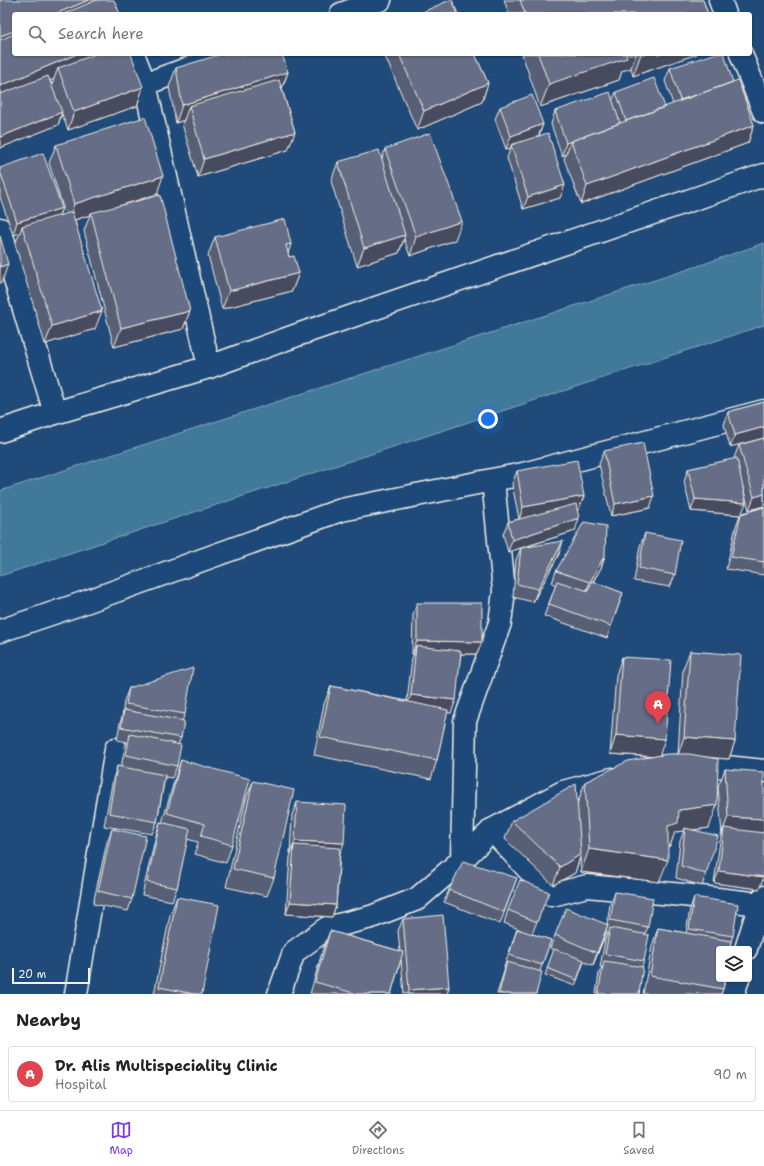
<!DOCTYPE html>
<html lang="en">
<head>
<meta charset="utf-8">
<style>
	:root { --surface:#fff; --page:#f6f6f6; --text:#222; --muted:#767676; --line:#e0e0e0; --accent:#7c3aed }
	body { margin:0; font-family:"Shantell Sans",sans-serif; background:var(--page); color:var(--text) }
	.controls { position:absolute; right:12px; bottom:12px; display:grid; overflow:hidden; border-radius:4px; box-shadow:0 1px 3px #0004 }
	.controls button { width:36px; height:36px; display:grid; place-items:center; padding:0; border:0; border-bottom:1px solid var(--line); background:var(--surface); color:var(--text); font:20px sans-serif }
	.scale { position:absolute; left:12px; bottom:10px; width:78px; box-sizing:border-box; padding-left:4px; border:2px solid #f4f1e8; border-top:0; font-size:11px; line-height:14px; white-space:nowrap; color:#f4f1e8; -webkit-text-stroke:3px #1f4a7a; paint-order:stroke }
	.you { position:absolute; left:488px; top:419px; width:14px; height:14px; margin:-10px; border:3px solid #fff; border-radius:50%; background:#1a73e8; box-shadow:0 0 0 6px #1a73e833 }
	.badge { display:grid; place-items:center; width:26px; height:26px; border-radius:50%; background:var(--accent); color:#fff; font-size:13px; font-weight:700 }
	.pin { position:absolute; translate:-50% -33px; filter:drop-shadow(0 1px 2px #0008) }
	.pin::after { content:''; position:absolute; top:21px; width:14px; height:12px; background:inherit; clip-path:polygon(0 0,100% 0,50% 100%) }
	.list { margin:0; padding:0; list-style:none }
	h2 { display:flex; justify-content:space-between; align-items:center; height:52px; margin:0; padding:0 16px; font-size:17px }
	h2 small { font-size:13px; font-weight:400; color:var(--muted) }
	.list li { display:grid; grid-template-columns:26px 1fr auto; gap:12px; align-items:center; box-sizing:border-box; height:56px; margin:0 8px 8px; padding:0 8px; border:1px solid var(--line); border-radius:4px }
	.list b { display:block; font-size:15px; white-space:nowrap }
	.list p { margin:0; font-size:13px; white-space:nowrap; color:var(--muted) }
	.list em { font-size:13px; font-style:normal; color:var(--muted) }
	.icon { flex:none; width:22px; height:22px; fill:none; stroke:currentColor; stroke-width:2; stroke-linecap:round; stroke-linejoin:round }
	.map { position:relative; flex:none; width:764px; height:994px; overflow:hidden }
	.search { position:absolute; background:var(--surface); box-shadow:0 1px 3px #0004; left:12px; right:12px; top:12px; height:44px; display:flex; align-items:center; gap:10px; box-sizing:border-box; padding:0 14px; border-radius:4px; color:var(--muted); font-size:15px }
	.sheet { height:116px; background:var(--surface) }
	nav { display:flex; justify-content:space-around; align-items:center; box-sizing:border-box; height:56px; border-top:1px solid var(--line); background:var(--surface); font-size:11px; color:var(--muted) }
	nav a { display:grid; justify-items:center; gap:2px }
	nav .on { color:var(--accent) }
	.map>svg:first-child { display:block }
</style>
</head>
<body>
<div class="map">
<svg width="764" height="994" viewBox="0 0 764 994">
	<rect width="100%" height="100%" fill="#1f4a7a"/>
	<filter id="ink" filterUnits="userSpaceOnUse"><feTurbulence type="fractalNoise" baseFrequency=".025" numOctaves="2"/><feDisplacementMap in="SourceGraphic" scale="8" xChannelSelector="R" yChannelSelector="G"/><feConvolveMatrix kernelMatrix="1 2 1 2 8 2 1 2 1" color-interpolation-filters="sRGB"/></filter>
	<g filter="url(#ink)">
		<path fill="#41799a" stroke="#89a9b9" d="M 764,243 L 764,325 L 0,576 L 0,491 L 692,268 Z"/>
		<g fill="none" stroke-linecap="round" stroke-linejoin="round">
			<g stroke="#f4f1e8" stroke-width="25">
				<path id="street" d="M 720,0 L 725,14
					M 341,14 L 380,0
					M 133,54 L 145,84 L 209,367
					M 741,54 L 764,112
					M 145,84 L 228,54
					M 0,229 L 55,413
					M 0,631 L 77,605 L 341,510 L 523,474 L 764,411
					M 492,830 L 552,895 L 587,886 L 683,895 L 760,904
					M 462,860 L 465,721 L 500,623 L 504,591 L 493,480
					M 746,949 L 760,904 L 764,897
					M 76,994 L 116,749
					M 733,994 L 738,979"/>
			</g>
			<g stroke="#f4f1e8" stroke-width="25">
				<path id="secondary" d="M 0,431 L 55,413 L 209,367 L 300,334 L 764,175
					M 688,763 L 764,771
					M 279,994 L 294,952 L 327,928 L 371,917 L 417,899 L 462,860 L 492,830 L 563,792 L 612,779"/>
			</g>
			<use href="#street" stroke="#1f4a7a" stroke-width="22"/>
			<use href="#secondary" stroke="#1f4a7a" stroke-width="22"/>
		</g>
		<path fill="#575e74" stroke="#f4f1e8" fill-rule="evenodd" d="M 0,0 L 14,14 L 143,87 L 137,106 L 68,130 L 62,114 L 58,125 L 0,148 ZM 54,79 L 52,85 L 50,80 Z
			M 504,0 L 703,0 L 708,14 L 509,14 Z
			M 384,54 L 475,54 L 488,83 L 482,102 L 417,130 Z
			M 522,54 L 697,54 L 633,76 L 631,68 L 622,71 L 619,80 L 540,107 Z
			M 176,68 L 288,72 L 282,89 L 295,132 L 288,150 L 198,177 L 182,124 L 184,120 L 176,123 L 169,87 Z
			M 670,68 L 733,82 L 754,125 L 748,143 L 581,204 L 564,159 L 566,154 L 562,156 L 551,124 L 555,111 L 612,101 L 616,92 L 665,107 L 673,104 L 665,81 Z
			M 500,107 L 543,124 L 539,136 L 560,198 L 523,209 L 507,158 L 511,147 L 506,149 L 495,119 Z
			M 56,145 L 157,194 L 122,205 L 190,311 L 183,329 L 114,347 L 84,231 L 90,215 L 75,220 L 95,329 L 45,344 L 15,244 L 20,233 L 13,235 L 0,197 L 0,168 L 62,208 L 59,216 L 65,214 L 49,163 Z
			M 385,149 L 455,240 L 410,256 L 404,239 L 399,253 L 357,266 L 331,181 L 338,162 L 382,159 Z
			M 215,237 L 291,244 L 288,253 L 289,257 L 299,273 L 292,291 L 222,309 L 208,255 Z
			M 764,402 L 730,447 L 724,425 L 728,412 Z
			M 764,438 L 764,506 L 749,510 L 743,487 L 742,513 L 764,507 L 764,575 L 726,569 L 736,526 L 740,515 L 691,511 L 684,482 L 688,469 L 735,459 L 734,458 L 739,445 Z
			M 604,451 L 650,508 L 611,516 L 599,464 Z
			M 517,471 L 584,496 L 579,509 L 577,509 L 575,531 L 522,548 L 559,554 L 533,602 L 513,597 L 516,560 L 521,548 L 508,552 L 503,534 L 508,522 L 519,519 L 512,484 Z
			M 645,533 L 675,575 L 670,587 L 634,581 L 640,546 Z
			M 605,555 L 601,568 L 593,582 L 623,593 L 607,638 L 544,616 L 556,585 L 552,583 L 556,571 Z
			M 417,603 L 482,642 L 477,654 L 461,654 L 451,713 L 447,712 L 437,760 L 431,779 L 314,755 L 324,704 L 331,686 L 407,701 L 412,658 L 414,654 L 412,654 L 413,615 Z
			M 690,651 L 735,741 L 729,759 L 711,758 L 709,828 L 693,830 L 706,874 L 702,886 L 676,878 L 680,841 L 684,831 L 675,832 L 670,846 L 668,846 L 659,882 L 581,872 L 580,858 L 575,873 L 553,885 L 505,839 L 512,821 L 578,802 L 585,782 L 653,757 L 610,754 L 616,675 L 622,657 L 665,739 L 659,755 L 678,754 L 683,669 Z
			M 129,688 L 185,714 L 182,721 L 181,738 L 178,745 L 177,766 L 172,778 L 165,777 L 157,822 L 152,834 L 104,826 L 113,779 L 117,766 L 121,767 L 125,747 L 127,742 L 117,740 L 120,723 L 122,717 L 124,701 Z
			M 181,760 L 232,845 L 226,863 L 195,854 L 198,842 L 187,839 L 177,888 L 172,901 L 142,895 L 156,835 L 160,822 L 162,823 L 175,778 Z
			M 725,769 L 759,889 L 714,883 L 720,841 L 722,835 L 718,787 Z
			M 253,781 L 274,878 L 267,896 L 226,887 L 246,799 Z
			M 297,802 L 340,854 L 336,905 L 332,917 L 286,914 L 290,857 L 291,853 L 290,853 L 292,815 Z
			M 112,829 L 132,899 L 128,911 L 93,904 L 107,842 Z
			M 517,878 L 500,924 L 444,902 L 449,890 Z
			M 615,892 L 648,927 L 645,934 L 644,961 L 642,967 L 639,994 L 596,994 L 599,973 L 602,967 L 600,967 L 605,940 L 608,933 L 606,933 L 593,965 L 584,962 L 575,986 L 545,975 L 554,950 L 550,948 L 555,935 L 607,924 L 610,904 Z
			M 177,897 L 202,994 L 154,994 L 170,915 Z
			M 694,897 L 733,936 L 731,941 L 723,989 L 721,994 L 643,994 L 652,946 L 658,928 L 686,933 L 690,909 Z
			M 544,904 L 532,934 L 551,940 L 540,971 L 536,994 L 497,994 L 505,968 L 504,967 L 517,929 L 521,930 L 504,923 L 508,910 Z
			M 403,919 L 449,987 L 447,994 L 404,994 L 401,960 L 391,994 L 310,994 L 323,949 L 330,931 L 400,951 L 398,931 Z"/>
		<path fill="#474c5e" stroke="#f4f1e8" d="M 89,0 L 102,0 L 93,14 L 55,14 Z
			M 14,31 L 14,46 L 0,52 L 0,36 Z
			M 77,54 L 115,54 L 58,68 L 54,79 L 0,101 L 0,86 Z
			M 624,54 L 636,54 L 631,68 L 622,71 L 619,80 L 540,107 L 549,84 Z
			M 641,54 L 697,54 L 633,76 Z
			M 288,72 L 281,90 L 189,106 L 184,120 L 176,123 L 182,105 Z
			M 488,83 L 482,102 L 417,130 L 424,111 Z
			M 733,83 L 675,112 L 680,100 Z
			M 143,87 L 137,106 L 68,130 L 74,112 Z
			M 62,112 L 58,125 L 0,148 L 0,137 Z
			M 543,124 L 538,137 L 511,145 L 511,148 L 506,149 L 511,136 Z
			M 754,125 L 748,143 L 581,204 L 587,186 Z
			M 295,132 L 288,150 L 198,177 L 204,159 Z
			M 571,141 L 566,154 L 562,156 L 566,143 Z
			M 163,176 L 157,194 L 91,215 L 91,213 L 90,215 L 68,222 L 74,204 Z
			M 565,185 L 560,198 L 523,209 L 528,197 Z
			M 62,208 L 57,220 L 22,226 L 20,233 L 13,235 L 17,222 Z
			M 462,221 L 455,240 L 410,256 L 416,237 Z
			M 405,235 L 399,253 L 357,266 L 364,248 Z
			M 291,244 L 285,262 L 286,245 Z
			M 8,264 L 2,282 L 0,283 L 0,267 Z
			M 299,273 L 292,291 L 222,309 L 229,291 Z
			M 102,311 L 95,329 L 45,344 L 52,326 Z
			M 190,311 L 183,329 L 114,347 L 121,328 Z
			M 764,427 L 764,438 L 730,447 L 735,435 Z
			M 764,494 L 764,506 L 749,510 L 754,497 Z
			M 584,496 L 579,509 L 519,520 L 523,507 Z
			M 654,496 L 650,508 L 611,516 L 615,504 Z
			M 695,499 L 746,503 L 741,515 L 691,511 Z
			M 579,518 L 575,531 L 508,552 L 512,540 Z
			M 563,541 L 559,554 L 533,602 L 538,589 Z
			M 605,555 L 601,568 L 585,594 L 590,582 Z
			M 417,641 L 482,642 L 477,654 L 416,654 L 416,646 L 414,654 L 412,654 Z
			M 411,695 L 456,700 L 451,713 L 406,708 Z
			M 616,735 L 665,739 L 659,757 L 610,754 Z
			M 684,737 L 735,741 L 729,759 L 678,755 Z
			M 717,805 L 709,828 L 685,831 L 685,828 L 684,831 L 675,832 L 670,846 L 659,848 L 668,826 L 679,810 Z
			M 728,817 L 764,819 L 764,838 L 724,828 L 721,835 Z
			M 295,841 L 344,843 L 339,856 L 294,845 L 291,853 L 290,853 Z
			M 589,849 L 668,860 L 659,882 L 581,872 Z
			M 581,854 L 575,873 L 553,885 L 560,867 Z
			M 719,871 L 764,877 L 759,889 L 714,883 Z
			M 290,902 L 336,905 L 332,917 L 286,914 Z
			M 608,925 L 604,938 L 593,965 L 597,953 Z
			M 449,987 L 447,994 L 408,994 L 409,990 Z"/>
		<path fill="#656d87" stroke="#f4f1e8" d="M 0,0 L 89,0 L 55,14 L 14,14 L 14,31 L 0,36 Z
			M 97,0 L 114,0 L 120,14 L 63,14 Z
			M 450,0 L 452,0 L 458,14 L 418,14 Z
			M 520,0 L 703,0 L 708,14 L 525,14 Z
			M 14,34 L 14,54 L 77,54 L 0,86 L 0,40 Z
			M 96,54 L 131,54 L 143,87 L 74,112 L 58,68 Z
			M 222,54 L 282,54 L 288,72 L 182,105 L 176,68 Z
			M 399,54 L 475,54 L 488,83 L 424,111 Z
			M 538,54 L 626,54 L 627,58 L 549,84 Z
			M 714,54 L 724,54 L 733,82 L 714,89 L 680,100 L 670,68 Z
			M 48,76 L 62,112 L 0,137 L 0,94 Z
			M 654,78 L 665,107 L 626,121 L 616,92 Z
			M 279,80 L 295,132 L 204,159 L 189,106 Z
			M 738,80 L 754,125 L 587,186 L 571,141 Z
			M 610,92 L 620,123 L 566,143 L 555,111 Z
			M 532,95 L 543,124 L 511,136 L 500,107 Z
			M 145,117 L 163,176 L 74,204 L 56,145 Z
			M 430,133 L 462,221 L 416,237 L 385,149 Z
			M 548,133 L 565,185 L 528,197 L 511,145 Z
			M 379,150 L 405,235 L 364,248 L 338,162 Z
			M 43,153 L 62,208 L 17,222 L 0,171 L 0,168 Z
			M 160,195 L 190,311 L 121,328 L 91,213 Z
			M 72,212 L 102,311 L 52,326 L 22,226 Z
			M 285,219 L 291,244 L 286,245 L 289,257 L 294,256 L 299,273 L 229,291 L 215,237 Z
			M 0,236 L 8,264 L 0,267 Z
			M 764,402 L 764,427 L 735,435 L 728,412 Z
			M 764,438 L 764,494 L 754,497 L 739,445 Z
			M 643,443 L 654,496 L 615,504 L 604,451 Z
			M 737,458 L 746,503 L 695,499 L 688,469 Z
			M 577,460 L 584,496 L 523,507 L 517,471 Z
			M 576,504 L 579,518 L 512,540 L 508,522 Z
			M 764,507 L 764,562 L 731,557 L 741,514 Z
			M 584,522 L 606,526 L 605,555 L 590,582 L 556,571 Z
			M 645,533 L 681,540 L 675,575 L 639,568 Z
			M 563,541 L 538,589 L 517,584 L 521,548 Z
			M 557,581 L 588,591 L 592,581 L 623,593 L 611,626 L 549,604 Z
			M 417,603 L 482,603 L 482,642 L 417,641 Z
			M 416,646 L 461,651 L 456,700 L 411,695 Z
			M 690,651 L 741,655 L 735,741 L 684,737 Z
			M 622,657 L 671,660 L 665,739 L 616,735 Z
			M 193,668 L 185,714 L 126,704 L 129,688 Z
			M 331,686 L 448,710 L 437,760 L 320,737 Z
			M 124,710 L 184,721 L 181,738 L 121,727 Z
			M 130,734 L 181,745 L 177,766 L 126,755 Z
			M 667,754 L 689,754 L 718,759 L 717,805 L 679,810 L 678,823 L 668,826 L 668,860 L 589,849 L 585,782 L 628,761 Z
			M 181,760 L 250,779 L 232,845 L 201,836 L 205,824 L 167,813 Z
			M 117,766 L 165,775 L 157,822 L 109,813 Z
			M 725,769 L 764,772 L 764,819 L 728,817 Z
			M 253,781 L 294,790 L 274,878 L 233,869 Z
			M 576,784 L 581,854 L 560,867 L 512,821 Z
			M 297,802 L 346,805 L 344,843 L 295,841 Z
			M 160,822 L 190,829 L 177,888 L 147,882 Z
			M 685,828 L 718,836 L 706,874 L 681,866 Z
			M 724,828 L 764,833 L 764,877 L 719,871 Z
			M 112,829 L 146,836 L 132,899 L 98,891 Z
			M 294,845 L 340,848 L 336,905 L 290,902 Z
			M 463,861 L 517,878 L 504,912 L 449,890 Z
			M 520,880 L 549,892 L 537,922 L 508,910 Z
			M 615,892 L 653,898 L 648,927 L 610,920 Z
			M 177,897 L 219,905 L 202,994 L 194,994 L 159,987 Z
			M 694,897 L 738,904 L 733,936 L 689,929 Z
			M 566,908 L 608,925 L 597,953 L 555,935 Z
			M 443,915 L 449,987 L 409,990 L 403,919 Z
			M 610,928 L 649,935 L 644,961 L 605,954 Z
			M 658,928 L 731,941 L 730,949 L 719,949 L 719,979 L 725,979 L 723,989 L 650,976 Z
			M 517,929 L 551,940 L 542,965 L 509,955 Z
			M 330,931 L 403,952 L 391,994 L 357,994 L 315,982 Z
			M 554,949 L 584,960 L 577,980 L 547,968 Z
			M 604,961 L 643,967 L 639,994 L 598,994 Z
			M 507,962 L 542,972 L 536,994 L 503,994 L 499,993 Z"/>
	</g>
</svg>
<div class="controls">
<button><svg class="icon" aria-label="layers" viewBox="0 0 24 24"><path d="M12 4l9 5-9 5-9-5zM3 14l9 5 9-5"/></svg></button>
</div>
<div class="scale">20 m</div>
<div class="you"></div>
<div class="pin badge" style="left:658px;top:724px;background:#e0444e">A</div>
<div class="search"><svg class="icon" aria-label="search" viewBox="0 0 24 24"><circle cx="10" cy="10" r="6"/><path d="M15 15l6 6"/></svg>Search here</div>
</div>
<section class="sheet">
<h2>Nearby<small></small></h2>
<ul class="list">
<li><span class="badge" style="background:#e0444e">A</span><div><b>Dr. Alis Multispeciality Clinic</b><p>Hospital</p></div><em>90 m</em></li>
</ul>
</section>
<nav>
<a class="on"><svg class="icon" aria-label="map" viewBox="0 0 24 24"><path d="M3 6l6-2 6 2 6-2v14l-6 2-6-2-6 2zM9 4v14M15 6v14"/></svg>Map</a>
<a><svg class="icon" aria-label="directions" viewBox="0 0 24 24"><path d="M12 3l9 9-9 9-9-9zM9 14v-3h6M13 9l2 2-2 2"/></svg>Directions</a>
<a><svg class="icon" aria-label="saved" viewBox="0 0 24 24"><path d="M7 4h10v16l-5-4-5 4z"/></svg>Saved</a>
</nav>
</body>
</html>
